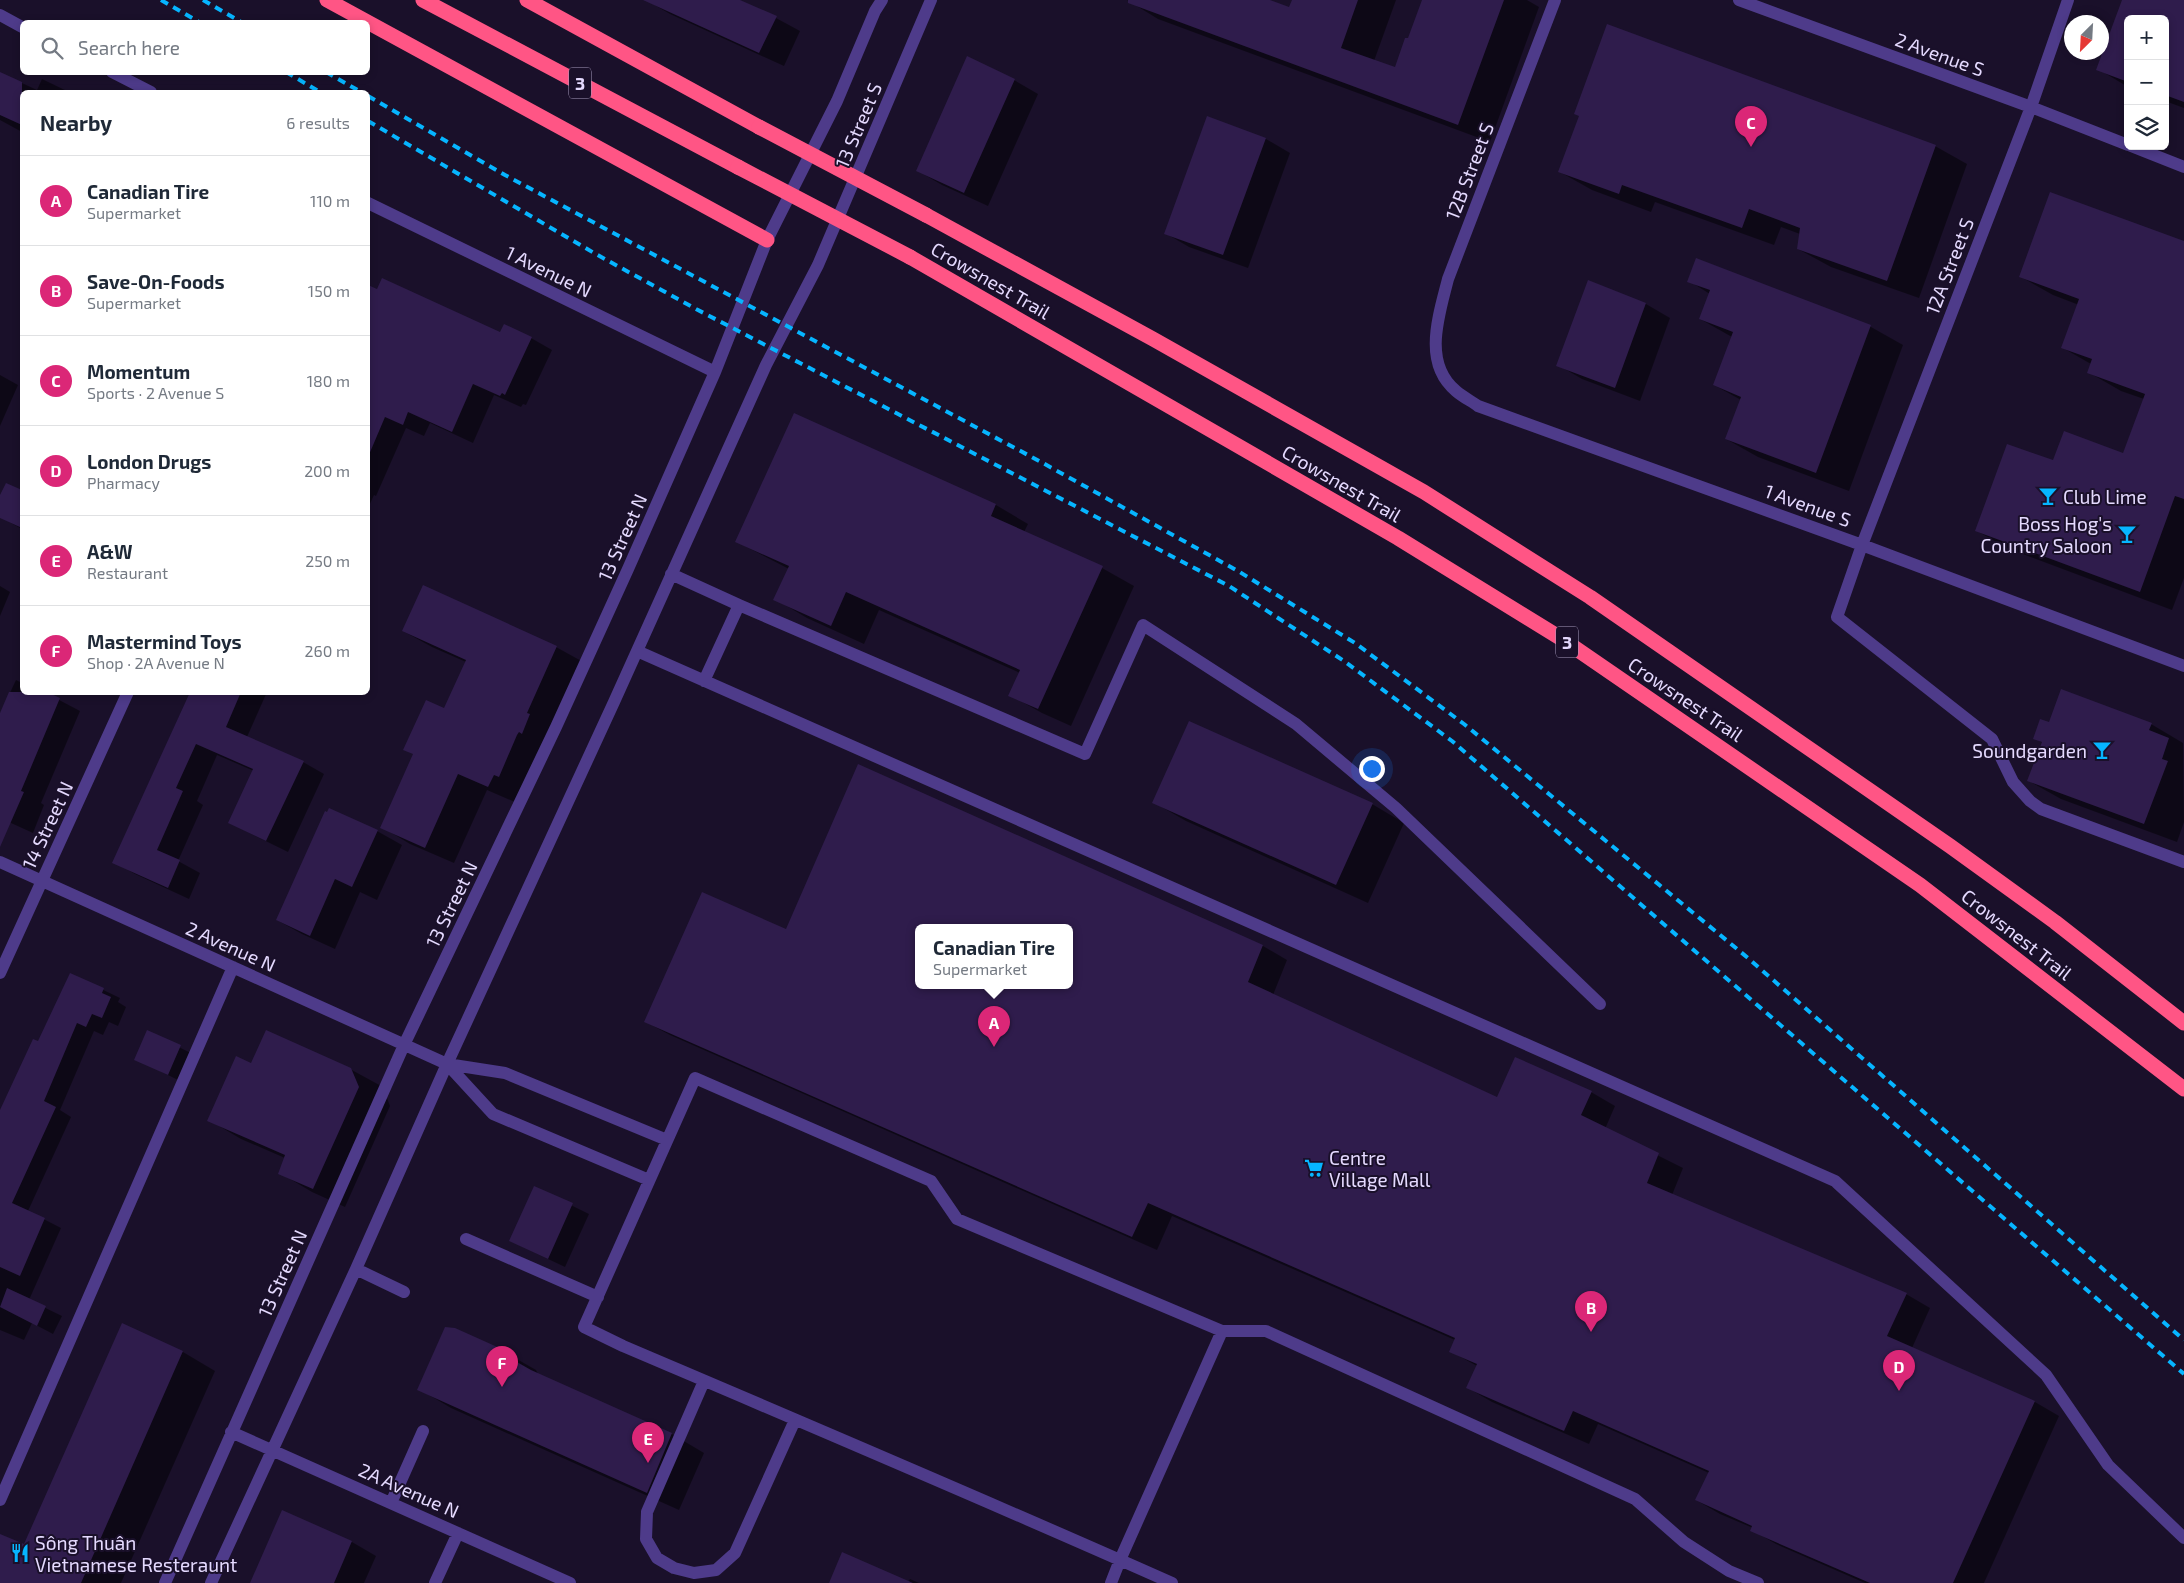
<!DOCTYPE html>
<html lang="en">
<head>
<meta charset="utf-8">
<style>
	:root { --surface:#fff; --page:#f2f2f3; --text:#1f2937; --muted:#747a83; --line:#e0e1e3; --accent:#db2777 }
	body { margin:0; font-family:"Exo 2",sans-serif; background:var(--page); color:var(--text) }
	.controls { position:absolute; right:15px; top:15px; display:grid; overflow:hidden; border-radius:8px; box-shadow:0 2px 8px #0003 }
	.controls button { width:45px; height:45px; display:grid; place-items:center; padding:0; border:0; border-bottom:1px solid var(--line); background:var(--surface); color:var(--text); font:25px sans-serif }
	.compass { position:absolute; left:2064px; top:15px; width:45px; height:45px; border-radius:50%; background:var(--surface); box-shadow:0 2px 8px #0003; rotate:204deg }
	.you { position:absolute; left:1371px; top:768px; width:18px; height:18px; margin:-12px; border:4px solid #fff; border-radius:50%; background:#1a73e8; box-shadow:0 0 0 8px #1a73e833 }
	.badge { display:grid; place-items:center; width:32px; height:32px; border-radius:50%; background:var(--accent); color:#fff; font-size:16px; font-weight:700 }
	.pin { position:absolute; translate:-50% -41px; filter:drop-shadow(0 1px 2px #0008) }
	.pin::after { content:''; position:absolute; top:26px; width:18px; height:15px; background:inherit; clip-path:polygon(0 0,100% 0,50% 100%) }
	.popup { position:absolute; left:915px; top:924px; width:158px; height:65px; box-sizing:border-box; display:grid; place-content:center; border-radius:8px; background:var(--surface); filter:drop-shadow(0 1px 4px #0005); font-size:16px; white-space:nowrap; color:var(--muted) }
	.popup b { font-size:19px; color:var(--text) }
	.popup::after { content:''; position:absolute; left:50%; top:100%; margin-left:-10px; border:10px solid transparent; border-top-color:var(--surface) }
	.list { margin:0; padding:0; list-style:none }
	h2 { display:flex; justify-content:space-between; align-items:center; height:65px; margin:0; padding:0 20px; font-size:21px }
	h2 small { font-size:16px; font-weight:400; color:var(--muted) }
	.list li { display:grid; grid-template-columns:32px 1fr auto; gap:15px; align-items:center; box-sizing:border-box; height:90px; padding:0 20px; border-top:1px solid var(--line) }
	.list b { display:block; font-size:19px; white-space:nowrap }
	.list p { margin:0; font-size:16px; white-space:nowrap; color:var(--muted) }
	.list em { font-size:16px; font-style:normal; color:var(--muted) }
	.icon { flex:none; width:28px; height:28px; fill:none; stroke:currentColor; stroke-width:2; stroke-linecap:round; stroke-linejoin:round }
	.map { position:relative; flex:none; width:2184px; height:1583px; overflow:hidden }
	.search { position:absolute; background:var(--surface); box-shadow:0 2px 8px #0003; left:20px; top:20px; width:350px; height:55px; display:flex; align-items:center; gap:12px; box-sizing:border-box; padding:0 18px; border-radius:8px; color:var(--muted); font-size:19px }
	.panel { position:absolute; background:var(--surface); box-shadow:0 2px 8px #0003; left:20px; top:90px; width:350px; height:605px; border-radius:8px }
	.map>svg:first-child { display:block }
</style>
</head>
<body>
<div class="map">
<svg width="2184" height="1583" viewBox="0 0 2184 1583">
	<rect width="100%" height="100%" fill="#1a102a"/>
	<path fill="#0007" fill-rule="evenodd" d="M 646,0 L 737,0 L 776,18 L 800,31 L 784,66 L 670,14 Z
		M 1127,0 L 1267,0 L 1290,8 L 1293,0 L 1396,0 L 1374,61 L 1396,69 L 1424,0 L 1527,0 L 1539,7 L 1490,142 L 1158,19 Z
		M 2123,0 L 2184,0 L 2184,108 L 2165,101 L 2165,19 L 2128,19 L 2128,87 L 2098,69 Z
		M 0,73 L 37,90 L 42,79 L 69,92 L 22,92 L 22,132 L 0,120 Z
		M 1014,80 L 1038,94 L 988,206 L 942,185 L 918,171 Z
		M 1208,117 L 1266,139 L 1290,153 L 1248,268 L 1189,247 L 1165,233 Z
		M 1935,146 L 1967,164 L 1919,298 L 1831,267 L 1798,249 L 1800,234 L 1781,227 L 1774,245 L 1655,202 L 1651,212 L 1592,190 L 1560,172 Z
		M 2184,243 L 2184,578 L 2172,610 L 2009,549 L 1977,531 L 2054,462 L 2123,454 L 2144,399 L 2121,391 L 2088,372 L 2091,364 L 2063,348 L 2079,305 L 2053,295 L 2021,277 Z
		M 1697,259 L 1871,327 L 1903,345 L 1849,491 L 1758,457 L 1726,439 L 1741,400 L 1714,385 L 1732,337 L 1700,319 L 1710,294 L 1689,281 Z
		M 1589,282 L 1646,304 L 1670,318 L 1640,401 L 1582,379 L 1558,365 Z
		M 368,286 L 501,334 L 531,338 L 552,350 L 526,405 L 523,404 L 521,407 L 494,395 L 473,443 L 430,423 L 424,436 L 406,428 L 376,496 L 374,495 L 368,508 L 368,408 L 374,394 L 368,391 Z
		M 0,375 L 18,385 L 0,426 Z
		M 794,415 L 996,505 L 1028,524 L 1024,532 L 1102,568 L 1134,586 L 1071,726 L 1042,713 L 1010,695 L 1020,673 L 879,610 L 864,644 L 807,618 L 775,599 L 789,569 L 737,542 Z
		M 6,484 L 22,491 L 22,529 L 0,517 L 0,498 Z
		M 0,586 L 10,592 L 0,616 Z
		M 403,631 L 556,647 L 585,663 L 517,803 L 487,790 L 454,863 L 410,844 L 382,827 L 444,710 L 466,662 L 432,647 Z
		M 16,680 L 22,683 L 22,692 L 44,692 L 80,711 L 41,803 L 44,805 L 33,833 L 0,818 L 0,714 Z
		M 190,692 L 267,692 L 247,737 L 303,762 L 324,774 L 288,852 L 229,823 L 254,771 L 217,755 L 197,801 L 203,805 L 178,861 L 200,873 L 189,899 L 135,874 L 114,862 Z
		M 2050,724 L 2151,724 L 2183,743 L 2184,822 L 2177,842 L 2061,799 L 2029,781 L 2043,743 L 2035,738 Z
		M 859,766 L 1263,946 L 1287,960 L 1273,995 L 1498,1099 L 1591,1092 L 1615,1106 L 1605,1129 L 1683,1168 L 1672,1195 L 1906,1294 L 1930,1308 L 1912,1348 L 2035,1402 L 2059,1416 L 1984,1583 L 1865,1583 L 1776,1544 L 1752,1530 L 1753,1528 L 1720,1514 L 1696,1500 L 1709,1473 L 1598,1424 L 1589,1444 L 1492,1402 L 1468,1388 L 1477,1366 L 1450,1351 L 1455,1340 L 1172,1216 L 1157,1250 L 670,1035 L 646,1022 L 786,931 ZM 919,928 L 1069,928 L 1069,986 L 919,986 Z
		M 1153,802 L 1372,804 L 1404,823 L 1368,903 L 1186,821 Z
		M 377,831 L 402,845 L 377,900 L 360,892 L 335,949 L 302,934 L 277,920 Z
		M 70,974 L 120,998 L 118,1002 L 126,1007 L 118,1026 L 109,1022 L 103,1035 L 94,1031 L 60,1110 L 71,1117 L 28,1211 L 61,1228 L 29,1300 L 62,1316 L 53,1334 L 32,1323 L 24,1340 L 0,1330 L 0,1114 L 39,1043 Z
		M 148,1032 L 197,1056 L 184,1083 L 136,1059 Z
		M 252,1065 L 350,1069 L 383,1087 L 390,1106 L 345,1207 L 312,1192 L 280,1173 L 285,1158 L 241,1139 L 209,1120 Z
		M 534,1187 L 589,1214 L 565,1267 L 510,1241 Z
		M 122,1325 L 183,1352 L 215,1371 L 121,1583 L 0,1583 L 0,1548 L 25,1546 Z
		M 503,1351 L 536,1370 L 538,1374 L 672,1434 L 704,1453 L 679,1510 L 451,1408 L 419,1389 Z
		M 283,1512 L 352,1542 L 376,1556 L 364,1583 L 251,1583 Z
		M 910,1579 L 919,1583 L 830,1583 L 908,1582 Z"/>
	<path fill="#2f1c4c" fill-rule="evenodd" d="M 643,0 L 740,0 L 777,16 L 759,53 Z
		M 1128,0 L 1270,0 L 1289,7 L 1292,0 L 1358,0 L 1341,48 L 1395,67 L 1405,38 L 1408,38 L 1422,0 L 1504,0 L 1458,125 L 1128,3 Z
		M 2122,0 L 2184,0 L 2184,102 L 2165,95 L 2165,19 L 2128,19 L 2128,82 L 2096,70 Z
		M 1607,24 L 1936,145 L 1887,281 L 1797,249 L 1800,228 L 1749,209 L 1742,228 L 1622,185 L 1619,194 L 1558,172 L 1579,116 L 1574,114 Z
		M 967,56 L 1015,79 L 964,193 L 916,171 Z
		M 0,72 L 22,82 L 22,125 L 0,115 Z
		M 1207,116 L 1266,138 L 1223,255 L 1164,234 Z
		M 2050,192 L 2184,241 L 2184,499 L 2175,496 L 2140,592 L 1975,531 L 2007,444 L 2053,460 L 2064,431 L 2123,453 L 2145,394 L 2087,373 L 2092,359 L 2061,348 L 2079,299 L 2019,277 Z
		M 1696,258 L 1871,325 L 1816,473 L 1725,439 L 1741,397 L 1713,385 L 1733,332 L 1699,319 L 1710,290 L 1687,282 Z
		M 382,278 L 500,332 L 504,324 L 532,337 L 505,395 L 502,393 L 500,396 L 473,384 L 452,432 L 408,412 L 403,425 L 385,417 L 368,457 L 368,285 L 377,289 Z
		M 1588,280 L 1646,303 L 1615,388 L 1556,366 Z
		M 794,413 L 996,504 L 991,516 L 1103,566 L 1038,709 L 1008,696 L 1020,670 L 846,592 L 831,626 L 773,600 L 789,566 L 735,542 Z
		M 6,483 L 22,490 L 22,528 L 0,518 L 0,495 Z
		M 423,585 L 557,646 L 527,713 L 530,714 L 522,734 L 519,732 L 517,735 L 499,777 L 494,775 L 488,787 L 458,774 L 425,848 L 380,828 L 413,754 L 403,750 L 426,700 L 444,708 L 466,660 L 402,631 Z
		M 2061,689 L 2152,723 L 2149,730 L 2169,738 L 2162,759 L 2168,761 L 2144,824 L 2027,781 L 2042,742 L 2033,739 L 2040,719 L 2049,722 Z
		M 9,692 L 47,692 L 60,698 L 21,791 L 24,792 L 0,847 L 0,713 Z
		M 190,692 L 241,692 L 226,727 L 304,761 L 266,841 L 228,823 L 253,769 L 196,744 L 176,788 L 183,791 L 157,850 L 180,860 L 168,888 L 112,863 Z
		M 1189,721 L 1373,803 L 1336,885 L 1152,803 Z
		M 858,764 L 1263,945 L 1248,982 L 1497,1097 L 1515,1057 L 1592,1091 L 1581,1115 L 1659,1153 L 1647,1183 L 1907,1293 L 1887,1336 L 2035,1401 L 1953,1583 L 1870,1583 L 1750,1531 L 1752,1526 L 1695,1500 L 1709,1471 L 1573,1411 L 1564,1431 L 1466,1388 L 1477,1364 L 1449,1352 L 1455,1338 L 1148,1203 L 1132,1237 L 644,1022 L 702,892 L 786,929 ZM 919,928 L 1069,928 L 1069,986 L 919,986 Z
		M 329,808 L 378,830 L 352,887 L 335,879 L 310,936 L 276,920 L 325,811 L 327,812 Z
		M 70,973 L 104,988 L 102,993 L 111,997 L 102,1018 L 92,1014 L 86,1027 L 77,1023 L 44,1101 L 56,1107 L 12,1203 L 45,1218 L 20,1276 L 0,1267 L 0,1110 L 33,1039 L 38,1041 Z
		M 147,1030 L 181,1045 L 168,1075 L 134,1060 Z
		M 266,1030 L 351,1068 L 359,1087 L 313,1189 L 278,1174 L 285,1155 L 207,1121 L 236,1056 L 251,1063 Z
		M 534,1186 L 573,1203 L 548,1259 L 509,1241 Z
		M 7,1288 L 46,1306 L 37,1326 L 0,1307 Z
		M 122,1323 L 183,1351 L 81,1583 L 0,1583 L 0,1534 L 24,1544 Z
		M 445,1327 L 455,1328 L 504,1350 L 508,1357 L 531,1370 L 672,1433 L 647,1493 L 417,1390 Z
		M 282,1510 L 352,1541 L 334,1583 L 250,1583 Z
		M 842,1552 L 913,1583 L 829,1583 Z"/>
	<g fill="none" stroke-linecap="round" stroke-linejoin="round">
		<path stroke="#4e3b8a" stroke-width="12" d="M 1555,0 L 1448,279 C 1439,315 1422,363 1456,391 C 1463,397 1471,401 1478,406 L 1862,545 L 2184,666
			M 1739,0 L 2031,107 L 2128,145
			M 2068,0 L 2031,107 L 1862,545 L 1837,617 L 1992,739 L 2013,782 L 2030,801 L 2041,809 L 2184,862
			M 0,15 L 22,27
			M 112,72 L 151,92
			M 2131,146 L 2184,167
			M 368,203 L 715,372
			M 671,574 L 739,605 L 704,681
			M 739,605 L 1085,754 L 1143,625 L 1296,724 L 1396,808 L 1600,1004
			M 637,651 L 1835,1181 L 2046,1375 L 2108,1465 L 2184,1538
			M 0,862 L 447,1064 L 505,1073 L 667,1140
			M 0,973 L 128,692
			M 447,1064 L 493,1114 L 649,1180
			M 466,1239 L 598,1297
			M 356,1269 L 404,1292
			M 1222,1331 L 1266,1331 L 1635,1499 L 1684,1542 L 1729,1571 L 1758,1583
			M 704,1381 L 647,1512 L 646,1539 L 657,1558 L 674,1568 L 694,1573 L 716,1570 L 735,1553 L 795,1420
			M 231,1432 L 570,1583
			M 0,1500 L 233,967
			M 391,1503 L 423,1431
			M 165,1583 L 404,1045 L 556,727 L 628,569 L 715,372 L 767,240 L 837,101 L 875,11 L 882,0
			M 211,1583 L 356,1269 L 447,1064 L 614,702 L 766,365 L 818,265 L 931,0
			M 435,1583 L 458,1533
			M 1111,1583 L 1120,1560 L 1222,1331 L 957,1219 L 931,1181 L 695,1078 L 584,1327 L 623,1346 C 806,1424 990,1502 1172,1583"/>
		<path stroke="#ff5585" stroke-width="15" d="M 327,0 L 767,240
			M 423,0 L 738,167
			M 527,0 L 759,127
			M 926,215 L 1153,339 L 1424,492 L 1590,597 L 1950,846 L 2055,922 L 2184,1023
			M 910,257 L 1398,538 L 1562,639 L 1920,885 L 2184,1089"/>
		<path stroke="#06b5ff" stroke-width="4" stroke-dasharray="8 6" stroke-linecap="butt" d="M 161,0 L 199,22
			M 203,0 L 241,22
			M 286,72 L 320,92
			M 326,72 L 361,92
			M 368,96 L 505,175 L 1041,462 L 1238,571 L 1355,643 L 1464,724 L 1748,958 L 2184,1340
			M 368,121 L 594,253 L 696,309 L 1229,586 L 1344,661 L 1452,741 L 2184,1374"/>
		<path stroke="#ff5585" stroke-width="15" d="M 759,127 L 926,215
			M 738,167 L 910,257"/>
	</g>
	<defs>
		<g id="bar-bare" transform="scale(1.5)"><path d="M-6-5H6L.8 .8V4.5H3.5V6h-7V4.5H-.8V.8Z" fill="#06b5ff" stroke="#1a102a" stroke-width="2.5" paint-order="stroke"/></g>
		<g id="supermarket-bare" transform="scale(1.5)"><path d="M-6-5.5h2.5l.6 2H6L4.5 2H-2.5L-4.4-4H-6ZM-1.5 3.2a1.3 1.3 0 1 0 .1 0ZM3 3.2a1.3 1.3 0 1 0 .1 0Z" fill="#06b5ff" stroke="#1a102a" stroke-width="2.5" paint-order="stroke"/></g>
		<g id="restaurant-bare" transform="scale(1.5)"><path d="M-5-6h1v4h1v-4h1v4h1v-4h1v5L-1.5 .5V6h-2V.5L-5-1ZM5-6V6H3V1.5H1.5Q1.5-4 5-6Z" fill="#06b5ff" stroke="#1a102a" stroke-width="2.5" paint-order="stroke"/></g>
	</defs>
	<g fill-rule="evenodd">
		<use href="#bar-bare" x="2048" y="496"/>
		<use href="#bar-bare" x="2127" y="534"/>
		<use href="#bar-bare" x="2102" y="750"/>
		<use href="#supermarket-bare" x="1314" y="1168"/>
		<use href="#restaurant-bare" x="20" y="1553"/>
	</g>
	<g text-anchor="middle" dominant-baseline="central" stroke-width="4" stroke-linejoin="round" paint-order="stroke">
		<g fill="#1a102a" stroke="#a89dbf" stroke-width="1">
			<rect x="569" y="67.5" width="22" height="31" rx="4"/>
			<rect x="1556" y="626.5" width="22" height="31" rx="4"/>
		</g>
		<g font-size="18" font-weight="bold" fill="#e5daff">
			<text x="580" y="83">3</text>
			<text x="1567" y="642">3</text>
		</g>
		<g font-size="19" fill="#e5daff" stroke="#1a102a">
			<text transform="translate(1940 54) rotate(20)">2 Avenue S</text>
			<text transform="translate(858 125) rotate(-67)">13 Street S</text>
			<text transform="translate(1469 171) rotate(-69)">12B Street S</text>
			<text transform="translate(1949 266) rotate(-69)">12A Street S</text>
			<text transform="translate(549 271) rotate(26)">1 Avenue N</text>
			<text transform="translate(991 280) rotate(30)">Crowsnest Trail</text>
			<text transform="translate(1342 483) rotate(30)">Crowsnest Trail</text>
			<text transform="translate(1808 505) rotate(20)">1 Avenue S</text>
			<text transform="translate(622 537) rotate(-66)">13 Street N</text>
			<text transform="translate(1686 699) rotate(34)">Crowsnest Trail</text>
			<text transform="translate(47 825) rotate(-65)">14 Street N</text>
			<text transform="translate(451 904) rotate(-64)">13 Street N</text>
			<text transform="translate(2017 934) rotate(38)">Crowsnest Trail</text>
			<text transform="translate(231 946) rotate(24)">2 Avenue N</text>
			<text transform="translate(282 1273) rotate(-66)">13 Street N</text>
			<text transform="translate(409 1490) rotate(24)">2A Avenue N</text>
		</g>
		<g font-size="19" fill="#e5daff" stroke="#1a102a" text-anchor="start">
			<text x="2063" y="496">Club Lime</text>
			<text x="2112" y="523" text-anchor="end">Boss Hog's<tspan x="2112" dy="22">Country Saloon</tspan></text>
			<text x="2087" y="750" text-anchor="end">Soundgarden</text>
			<text x="1329" y="1157">Centre<tspan x="1329" dy="22">Village Mall</tspan></text>
			<text x="35" y="1542">Sông Thuân<tspan x="35" dy="22">Vietnamese Resteraunt</tspan></text>
		</g>
	</g>
</svg>
<div class="controls">
<button>+</button>
<button>−</button>
<button><svg class="icon" aria-label="layers" viewBox="0 0 24 24"><path d="M12 4l9 5-9 5-9-5zM3 14l9 5 9-5"/></svg></button>
</div>
<svg class="compass" viewBox="-18 -18 36 36"><path d="M0-13l5 13h-10z" fill="#e53935"/><path d="M0 13l5-13h-10z" fill="#747a83"/></svg>
<div class="you"></div>
<div class="pin badge" style="left:994px;top:1047px">A</div>
<div class="popup"><b>Canadian Tire</b>Supermarket</div>
<div class="pin badge" style="left:1591px;top:1332px">B</div>
<div class="pin badge" style="left:1751px;top:147px">C</div>
<div class="pin badge" style="left:1899px;top:1391px">D</div>
<div class="pin badge" style="left:648px;top:1463px">E</div>
<div class="pin badge" style="left:502px;top:1387px">F</div>
<div class="search"><svg class="icon" aria-label="search" viewBox="0 0 24 24"><circle cx="10" cy="10" r="6"/><path d="M15 15l6 6"/></svg>Search here</div>
<section class="panel">
<h2>Nearby<small>6 results</small></h2>
<ul class="list">
<li><span class="badge">A</span><div><b>Canadian Tire</b><p>Supermarket</p></div><em>110 m</em></li>
<li><span class="badge">B</span><div><b>Save-On-Foods</b><p>Supermarket</p></div><em>150 m</em></li>
<li><span class="badge">C</span><div><b>Momentum</b><p>Sports · 2 Avenue S</p></div><em>180 m</em></li>
<li><span class="badge">D</span><div><b>London Drugs</b><p>Pharmacy</p></div><em>200 m</em></li>
<li><span class="badge">E</span><div><b>A&amp;W</b><p>Restaurant</p></div><em>250 m</em></li>
<li><span class="badge">F</span><div><b>Mastermind Toys</b><p>Shop · 2A Avenue N</p></div><em>260 m</em></li>
</ul>
</section>
</div>
</body>
</html>
